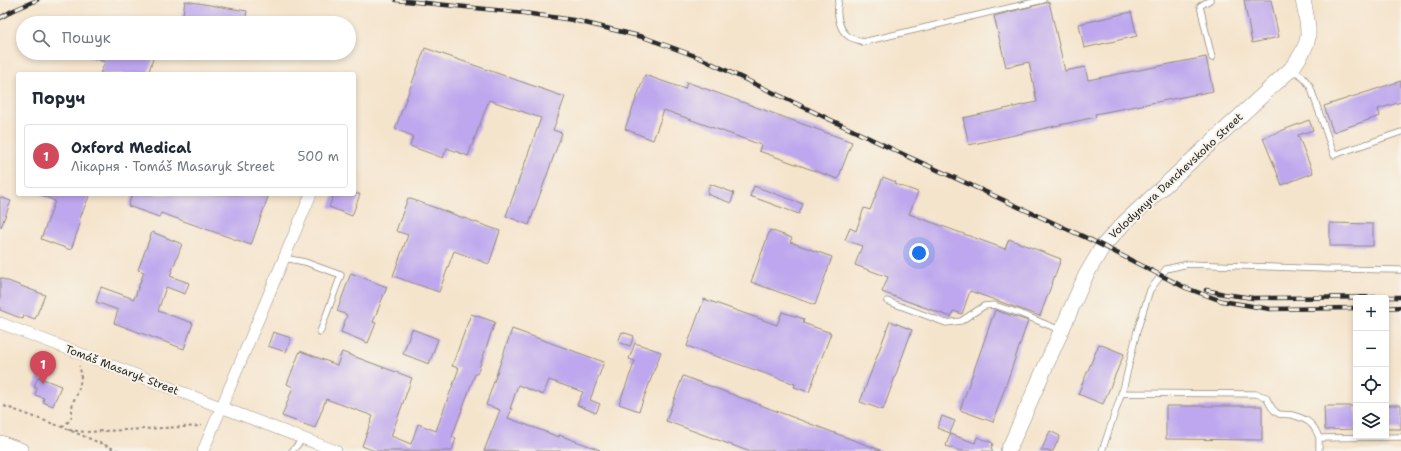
<!DOCTYPE html>
<html lang="uk">
<head>
<meta charset="utf-8">
<style>
	:root { --surface:#fff; --page:#f6f6f7; --text:#1f2937; --muted:#747a83; --line:#e0e1e3; --accent:#d1495b }
	body { margin:0; font-family:"Shantell Sans",sans-serif; background:var(--page); color:var(--text) }
	.controls { position:absolute; right:12px; bottom:12px; display:grid; overflow:hidden; border-radius:4px; box-shadow:0 2px 6px #0003 }
	.controls button { width:36px; height:36px; display:grid; place-items:center; padding:0; border:0; border-bottom:1px solid var(--line); background:var(--surface); color:var(--text); font:20px sans-serif }
	.you { position:absolute; left:919px; top:253px; width:14px; height:14px; margin:-10px; border:3px solid #fff; border-radius:50%; background:#1a73e8; box-shadow:0 0 0 6px #1a73e833 }
	.badge { display:grid; place-items:center; width:26px; height:26px; border-radius:50%; background:var(--accent); color:#fff; font-size:13px; font-weight:700 }
	.pin { position:absolute; translate:-50% -33px; filter:drop-shadow(0 1px 2px #0008) }
	.pin::after { content:''; position:absolute; top:21px; width:14px; height:12px; background:inherit; clip-path:polygon(0 0,100% 0,50% 100%) }
	.list { margin:0; padding:0; list-style:none }
	h2 { display:flex; justify-content:space-between; align-items:center; height:52px; margin:0; padding:0 16px; font-size:17px }
	h2 small { font-size:13px; font-weight:400; color:var(--muted) }
	.list li { display:grid; grid-template-columns:26px 1fr auto; gap:12px; align-items:center; box-sizing:border-box; height:64px; margin:0 8px 8px; padding:0 8px; border:1px solid var(--line); border-radius:4px }
	.list b { display:block; font-size:15px; white-space:nowrap }
	.list p { margin:0; font-size:13px; white-space:nowrap; color:var(--muted) }
	.list em { font-size:13px; font-style:normal; color:var(--muted) }
	.icon { flex:none; width:22px; height:22px; fill:none; stroke:currentColor; stroke-width:2; stroke-linecap:round; stroke-linejoin:round }
	.map { position:relative; flex:none; width:1401px; height:451px; overflow:hidden }
	.search { position:absolute; background:var(--surface); box-shadow:0 2px 6px #0003; left:16px; top:16px; width:340px; height:44px; display:flex; align-items:center; gap:10px; box-sizing:border-box; padding:0 14px; border-radius:22px; color:var(--muted); font-size:15px }
	.panel { position:absolute; background:var(--surface); box-shadow:0 2px 6px #0003; left:16px; top:72px; width:340px; height:124px; border-radius:4px }
	.map>svg:first-child { display:block }
</style>
</head>
<body>
<div class="map">
<svg width="1401" height="451" viewBox="0 0 1401 451">
	<rect width="100%" height="100%" fill="#f7f3e8"/>
	<filter id="ink" filterUnits="userSpaceOnUse"><feTurbulence type="fractalNoise" baseFrequency=".025" numOctaves="2"/><feDisplacementMap in="SourceGraphic" scale="8" xChannelSelector="R" yChannelSelector="G"/><feConvolveMatrix kernelMatrix="1 2 1 2 8 2 1 2 1" color-interpolation-filters="sRGB"/></filter>
	<filter id="wash" filterUnits="userSpaceOnUse"><feTurbulence type="fractalNoise" baseFrequency=".012" numOctaves="4" result="noise"/><feDisplacementMap in="SourceGraphic" scale="16" xChannelSelector="R" yChannelSelector="G"/><feGaussianBlur stdDeviation="0.9" result="paint"/><feColorMatrix in="noise" values="0 0 0 0 0 0 0 0 0 0 0 0 0 0 0 0 0 1.4 0 .05"/><feComposite in="paint" operator="in"/></filter>
	<g filter="url(#wash)">
		<rect width="100%" height="100%" fill="#f5e4cc"/>
		<g id="blocks">
			<path fill="#bea7ee" d="M 1244,0 L 1271,0 L 1279,37 L 1252,43 Z
				M 185,1 L 247,11 L 245,23 L 197,23 L 182,21 Z
				M 1049,2 L 1065,71 L 1085,67 L 1088,80 L 1206,57 L 1213,91 L 1095,114 L 1096,117 L 969,145 L 963,118 L 1037,102 L 1029,62 L 1006,67 L 994,16 Z
				M 1131,12 L 1137,36 L 1084,48 L 1079,24 Z
				M 425,48 L 565,97 L 553,130 L 562,133 L 529,225 L 506,216 L 541,118 L 489,100 L 468,156 L 447,148 L 443,158 L 410,146 L 413,136 L 395,129 Z
				M 83,53 L 155,53 L 148,74 L 100,74 L 105,62 L 83,55 Z
				M 645,75 L 685,89 L 687,82 L 852,142 L 838,179 L 759,151 L 761,145 L 664,110 L 653,140 L 625,129 Z
				M 1401,81 L 1401,102 L 1378,109 L 1380,116 L 1333,132 L 1324,106 Z
				M 1309,120 L 1313,130 L 1298,135 L 1313,173 L 1282,185 L 1263,138 Z
				M 883,177 L 896,182 L 895,184 L 918,192 L 909,214 L 1005,249 L 1009,239 L 1061,259 L 1040,316 L 970,291 L 962,314 L 953,311 L 951,317 L 882,292 L 888,277 L 855,265 L 862,246 L 845,240 L 850,228 L 856,231 L 864,208 L 870,210 Z
				M 710,184 L 734,193 L 731,203 L 707,194 Z
				M 754,186 L 803,204 L 799,214 L 750,196 Z
				M 39,194 L 90,194 L 78,223 L 80,224 L 71,250 L 41,239 L 55,201 Z
				M 132,194 L 269,194 L 251,245 L 161,213 L 159,217 L 128,206 Z
				M 334,194 L 360,194 L 352,216 L 329,207 Z
				M 0,197 L 11,201 L 1,227 L 0,227 Z
				M 408,198 L 500,231 L 489,264 L 454,251 L 439,292 L 393,276 L 408,235 L 396,231 Z
				M 1330,223 L 1373,224 L 1373,246 L 1330,246 Z
				M 770,230 L 792,238 L 790,242 L 832,257 L 815,305 L 751,282 Z
				M 152,232 L 182,244 L 170,276 L 189,283 L 185,294 L 166,287 L 158,311 L 193,323 L 184,349 L 114,323 L 118,310 L 96,302 L 101,287 L 134,299 L 144,272 L 138,270 Z
				M 351,273 L 387,287 L 373,322 L 376,323 L 368,343 L 341,332 L 347,315 L 337,311 Z
				M 0,278 L 45,295 L 35,319 L 24,315 L 23,319 L 0,310 Z
				M 704,299 L 777,325 L 782,312 L 804,319 L 803,323 L 831,333 L 809,392 L 794,387 L 795,384 L 687,346 Z
				M 995,310 L 1028,321 L 993,422 L 960,410 Z
				M 471,314 L 495,322 L 477,374 L 475,374 L 452,437 L 456,438 L 452,451 L 375,451 L 362,446 L 373,416 L 326,399 L 315,428 L 282,416 L 293,387 L 287,384 L 300,351 L 337,365 L 342,352 L 412,378 L 391,436 L 411,444 L 418,424 L 436,431 L 459,368 L 452,366 Z
				M 890,321 L 912,330 L 883,410 L 860,402 Z
				M 412,329 L 438,339 L 429,364 L 403,354 Z
				M 512,329 L 604,362 L 590,400 L 600,404 L 596,413 L 577,405 L 583,392 L 549,380 L 543,395 L 518,385 L 510,409 L 512,409 L 508,418 L 559,437 L 559,435 L 600,450 L 600,451 L 484,451 L 500,410 L 486,405 Z
				M 273,332 L 291,338 L 286,352 L 268,346 Z
				M 622,332 L 634,336 L 630,346 L 618,342 Z
				M 635,343 L 661,352 L 639,411 L 619,404 L 635,361 L 629,359 Z
				M 1099,344 L 1124,354 L 1103,404 L 1078,394 Z
				M 683,376 L 880,450 L 880,451 L 748,451 L 666,421 Z
				M 38,377 L 61,386 L 53,406 L 43,402 L 44,398 L 35,395 L 37,388 L 34,387 Z
				M 1386,405 L 1401,405 L 1401,429 L 1386,429 Z
				M 1166,406 L 1262,406 L 1262,440 L 1166,439 Z
				M 1324,406 L 1356,406 L 1356,429 L 1325,430 Z
				M 942,416 L 955,421 L 950,433 L 937,428 Z
				M 1050,431 L 1060,436 L 1053,451 L 1041,451 Z
				M 950,434 L 975,443 L 977,437 L 993,443 L 991,449 L 993,451 L 960,451 L 946,446 Z"/>
		</g>
	</g>
	<g filter="url(#ink)">
		<use href="#blocks" fill-opacity="0" stroke="#90887c" stroke-width="1"/>
		<g fill="none" stroke-linecap="round" stroke-linejoin="round">
			<g stroke="#90887c" stroke-width="7">
				<path id="lane" d="M 839,0 C 836,11 838,29 848,36 C 852,39 859,40 863,42 L 1043,0
					M 1210,0 L 1200,6 L 1212,58
					M 1291,69 L 1302,76 L 1310,86 L 1334,155 L 1401,132
					M 284,258 L 305,262 L 341,275 L 320,332
					M 887,301 L 946,323 L 961,321 L 984,306 L 994,305 L 1019,313 L 1060,330
					M 1121,393 L 1256,394 L 1266,397 C 1269,403 1272,411 1279,414 C 1283,415 1288,414 1292,415 C 1307,419 1314,423 1319,438
					M 292,451 L 303,439
					M 1102,451 L 1124,386 L 1137,331 L 1150,290 L 1166,269 L 1188,264 L 1325,269 L 1401,270
					M 1319,451 L 1319,438 L 1401,437"/>
			</g>
			<g stroke="#90887c" stroke-width="12">
				<path id="street" d="M 0,323 L 336,451
					M 203,451 L 311,194"/>
			</g>
			<g stroke="#90887c" stroke-width="16">
				<path id="secondary" d="M 1008,451 L 1086,275 L 1103,246 L 1123,224 L 1291,69 C 1313,41 1310,34 1303,0"/>
			</g>
			<g stroke="#90887c" stroke-width="18">
				<path id="primary" d="M 0,444 L 20,451"/>
			</g>
			<path stroke="#90887c" stroke-width="2" stroke-dasharray="3 3" stroke-linecap="butt" d="M 4,406 L 62,427 L 119,451
				M 62,427 C 76,417 70,415 73,402 C 74,399 76,397 77,394 C 80,385 83,374 79,366
				M 69,430 L 86,432 L 202,426"/>
			<use href="#lane" stroke="#fff" stroke-width="5.5"/>
			<use href="#street" stroke="#fff" stroke-width="11"/>
			<use href="#secondary" stroke="#fff" stroke-width="15"/>
			<use href="#primary" stroke="#fff" stroke-width="17"/>
			<g stroke="#2b2b2b" stroke-width="4.5">
				<path id="rail" d="M 396,0 L 524,13 L 573,20 L 643,37 L 698,57 L 909,157 L 1091,240 L 1186,288 L 1222,301 L 1270,309 L 1356,308
					M 0,18 L 12,11 L 37,0
					M 1206,290 L 1224,294 L 1253,298 L 1401,297
					M 1386,308 L 1401,307"/>
			</g>
			<use href="#rail" stroke="#f7f3e8" stroke-width="3" stroke-dasharray="9" stroke-linecap="butt"/>
		</g>
	</g>
	<g text-anchor="middle" dominant-baseline="central" stroke-width="4" stroke-linejoin="round" paint-order="stroke">
		<g font-size="11" fill="#2b2b2b" stroke="#f7f3e8">
			<text transform="translate(1176 176) rotate(-43)">Volodymyra Danchevskoho Street</text>
			<text transform="translate(122 370) rotate(21)">Tomáš Masaryk Street</text>
		</g>
	</g>
</svg>
<div class="controls">
<button>+</button>
<button>−</button>
<button><svg class="icon" aria-label="locate" viewBox="0 0 24 24"><circle cx="12" cy="12" r="6"/><path d="M12 2v4M12 18v4M2 12h4M18 12h4"/></svg></button>
<button><svg class="icon" aria-label="layers" viewBox="0 0 24 24"><path d="M12 4l9 5-9 5-9-5zM3 14l9 5 9-5"/></svg></button>
</div>
<div class="you"></div>
<div class="pin badge" style="left:43px;top:384px">1</div>
<div class="search"><svg class="icon" aria-label="search" viewBox="0 0 24 24"><circle cx="10" cy="10" r="6"/><path d="M15 15l6 6"/></svg>Пошук</div>
<section class="panel">
<h2>Поруч<small></small></h2>
<ul class="list">
<li><span class="badge">1</span><div><b>Oxford Medical</b><p>Лікарня · Tomáš Masaryk Street</p></div><em>500 m</em></li>
</ul>
</section>
</div>
</body>
</html>
